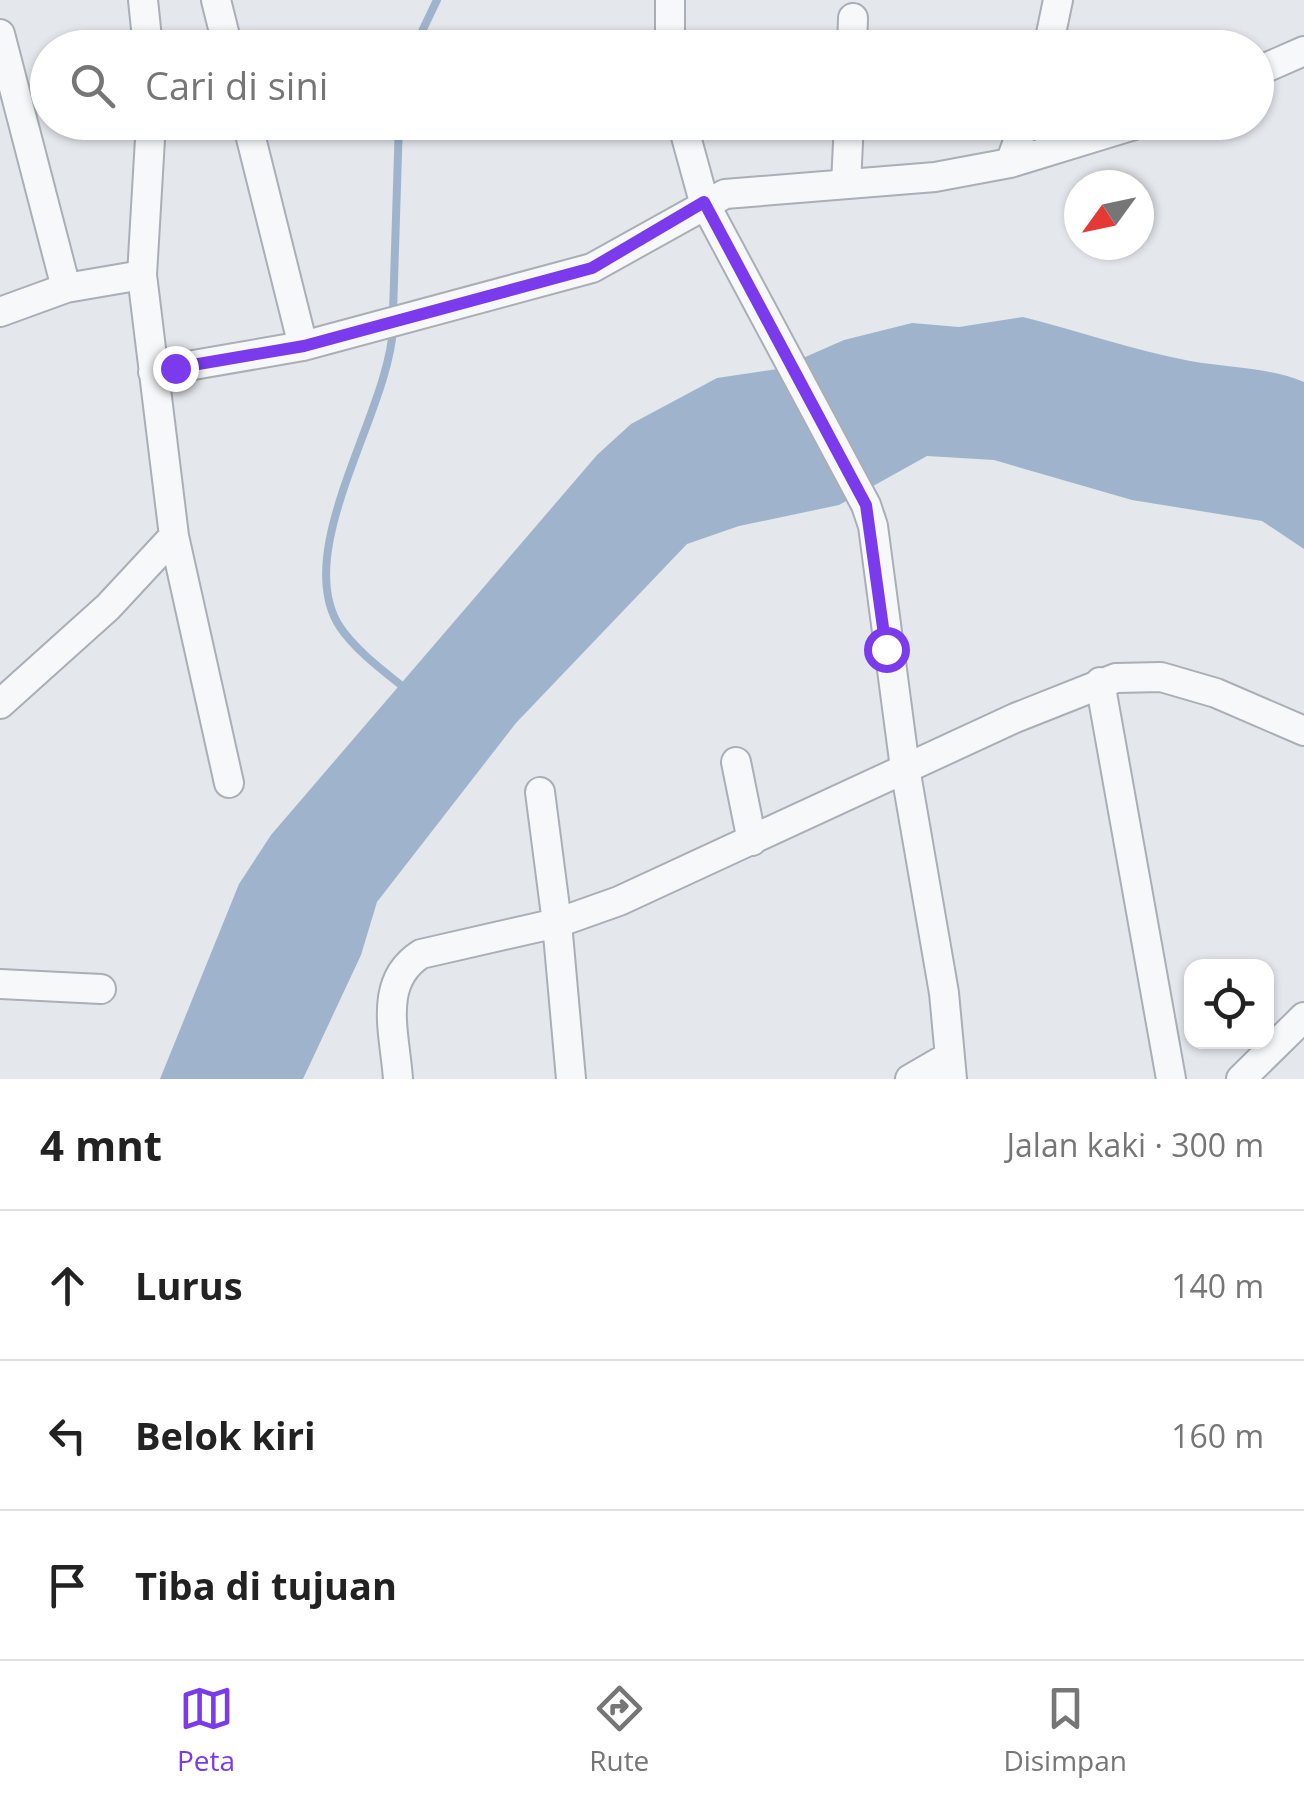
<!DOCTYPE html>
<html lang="id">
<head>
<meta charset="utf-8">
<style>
	:root { --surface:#fff; --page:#f6f6f6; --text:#222; --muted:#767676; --line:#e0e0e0; --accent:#7c3aed }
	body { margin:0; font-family:"Open Sans",sans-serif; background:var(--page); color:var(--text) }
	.controls { position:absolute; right:30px; bottom:30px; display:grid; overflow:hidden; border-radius:20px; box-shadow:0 2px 8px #0004 }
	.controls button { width:90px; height:90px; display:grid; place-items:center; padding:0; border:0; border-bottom:2px solid var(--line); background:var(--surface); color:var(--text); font:50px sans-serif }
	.compass { position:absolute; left:1064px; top:170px; width:90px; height:90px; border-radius:50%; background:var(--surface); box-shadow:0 2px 8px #0004; rotate:237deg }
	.stop { position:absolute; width:30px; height:30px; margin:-22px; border:8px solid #7c3aed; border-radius:50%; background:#fff }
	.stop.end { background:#7c3aed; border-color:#fff; box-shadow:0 2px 10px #0008 }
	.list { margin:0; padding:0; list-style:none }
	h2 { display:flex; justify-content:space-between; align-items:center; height:130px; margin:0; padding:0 40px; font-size:42px }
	h2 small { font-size:32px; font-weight:400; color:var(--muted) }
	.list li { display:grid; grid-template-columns:65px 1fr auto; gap:30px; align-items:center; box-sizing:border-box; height:150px; padding:0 40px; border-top:2px solid var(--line) }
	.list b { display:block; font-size:38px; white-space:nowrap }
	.list em { font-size:32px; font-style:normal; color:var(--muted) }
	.icon { flex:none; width:55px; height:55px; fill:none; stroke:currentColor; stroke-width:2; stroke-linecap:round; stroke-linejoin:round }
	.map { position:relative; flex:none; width:1304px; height:1079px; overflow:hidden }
	.search { position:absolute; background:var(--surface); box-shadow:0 2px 8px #0004; left:30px; right:30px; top:30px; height:110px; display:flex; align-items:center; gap:25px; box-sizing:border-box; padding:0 35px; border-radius:55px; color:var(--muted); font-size:38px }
	.sheet { height:580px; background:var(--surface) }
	nav { display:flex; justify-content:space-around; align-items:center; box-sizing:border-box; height:140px; border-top:2px solid var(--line); background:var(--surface); font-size:28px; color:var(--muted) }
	nav a { display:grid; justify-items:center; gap:5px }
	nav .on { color:var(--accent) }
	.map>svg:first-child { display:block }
</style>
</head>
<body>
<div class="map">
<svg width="1304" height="1079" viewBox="0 0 1304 1079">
	<rect width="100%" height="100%" fill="#e4e7ec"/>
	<path fill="#9fb4cc" d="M 1023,317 C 1079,331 1133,350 1190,361 C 1229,368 1267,367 1304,382 L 1304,549 L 1262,521 L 1132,500 L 994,460 L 927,456 L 839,505 L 739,526 L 687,544 L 516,723 L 377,902 L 361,955 L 303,1079 L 160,1079 L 239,884 L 271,835 L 597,455 L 631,424 L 717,378 L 778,369 L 844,340 L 912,323 L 959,327 Z"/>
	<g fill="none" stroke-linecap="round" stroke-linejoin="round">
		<path stroke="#9fb4cc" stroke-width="8" d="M 414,48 L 437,0
			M 393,313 L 399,122
			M 393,327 C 390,411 290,551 340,627 C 356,651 385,672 407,690"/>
		<g stroke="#a9aeb7" stroke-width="32">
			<path id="minor" d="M 143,0 L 148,48
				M 216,0 L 228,48
				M 670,0 L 670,48
				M 0,34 L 66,288
				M 852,48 L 853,18
				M 1048,48 L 1058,0
				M 1256,72 L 1304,51
				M 247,122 L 303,346
				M 682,122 L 704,202 L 866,505 L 873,526 L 905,768 L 944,993 L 952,1079
				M 1010,163 L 1025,122
				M 846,184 L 849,122
				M 0,312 L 66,288 L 142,275
				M 153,372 L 303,346 L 592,268 L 725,194 L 935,177 L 1010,163 L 1144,122
				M 174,536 L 229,783
				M 1100,682 L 1171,1079
				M 0,704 L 108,607 L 174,536 L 142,275 L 151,122
				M 736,762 L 752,841
				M 0,984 L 101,989
				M 398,1079 C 395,1034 377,982 421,954 L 557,923 L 540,792
				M 571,1079 L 557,923 L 619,901 L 1015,718 L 1116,678 L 1161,677 L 1216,693 L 1304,731
				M 910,1079 L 948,1057
				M 1241,1079 L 1304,1017"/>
		</g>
		<use href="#minor" stroke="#f7f8fa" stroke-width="28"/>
	</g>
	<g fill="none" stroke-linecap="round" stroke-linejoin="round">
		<path stroke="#7c3aed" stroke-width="12" d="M 175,368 L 304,346 L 592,268 L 704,202 L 866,505 L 886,649"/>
	</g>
</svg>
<div class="controls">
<button><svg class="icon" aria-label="locate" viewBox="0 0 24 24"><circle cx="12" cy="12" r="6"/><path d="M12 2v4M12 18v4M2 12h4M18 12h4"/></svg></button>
</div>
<svg class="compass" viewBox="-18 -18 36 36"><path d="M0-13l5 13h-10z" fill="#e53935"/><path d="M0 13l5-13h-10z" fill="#767676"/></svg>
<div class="stop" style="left:886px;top:649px"></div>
<div class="stop end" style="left:175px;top:368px"></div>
<div class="search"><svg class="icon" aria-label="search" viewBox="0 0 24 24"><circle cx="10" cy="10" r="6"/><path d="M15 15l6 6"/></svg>Cari di sini</div>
</div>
<section class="sheet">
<h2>4 mnt<small>Jalan kaki · 300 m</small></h2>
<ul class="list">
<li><svg class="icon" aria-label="ahead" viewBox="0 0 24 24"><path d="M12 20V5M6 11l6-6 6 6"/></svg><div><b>Lurus</b></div><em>140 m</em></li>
<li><svg class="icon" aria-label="left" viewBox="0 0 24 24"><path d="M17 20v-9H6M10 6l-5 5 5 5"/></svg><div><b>Belok kiri</b></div><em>160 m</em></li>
<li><svg class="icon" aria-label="arrive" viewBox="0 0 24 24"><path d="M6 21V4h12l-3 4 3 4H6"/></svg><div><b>Tiba di tujuan</b></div></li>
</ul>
</section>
<nav>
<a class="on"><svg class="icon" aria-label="map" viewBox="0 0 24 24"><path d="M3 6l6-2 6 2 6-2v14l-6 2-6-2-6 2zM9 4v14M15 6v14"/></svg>Peta</a>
<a><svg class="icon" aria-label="directions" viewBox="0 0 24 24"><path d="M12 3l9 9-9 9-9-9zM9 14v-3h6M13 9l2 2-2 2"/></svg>Rute</a>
<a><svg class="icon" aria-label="saved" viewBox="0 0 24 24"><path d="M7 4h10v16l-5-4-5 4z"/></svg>Disimpan</a>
</nav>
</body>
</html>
